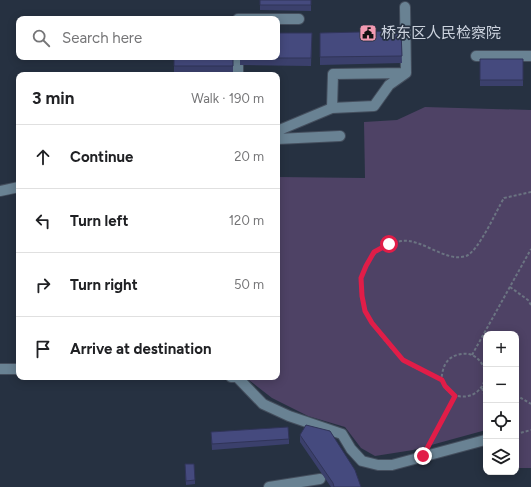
<!DOCTYPE html>
<html lang="en">
<head>
<meta charset="utf-8">
<style>
	:root { --surface:#fff; --page:#f2f2f2; --text:#202124; --muted:#757577; --line:#e0e0e0 }
	body { margin:0; font-family:Figtree,"Noto Sans SC",sans-serif; background:var(--page); color:var(--text) }
	.controls { position:absolute; right:12px; bottom:12px; display:grid; overflow:hidden; border-radius:8px; box-shadow:0 2px 10px #0003 }
	.controls button { width:36px; height:36px; display:grid; place-items:center; padding:0; border:0; border-bottom:1px solid var(--line); background:var(--surface); color:var(--text); font:20px sans-serif }
	.stop { position:absolute; width:12px; height:12px; margin:-9px; border:3px solid #e11d48; border-radius:50%; background:#fff }
	.stop.end { background:#e11d48; border-color:#fff; box-shadow:0 1px 4px #0008 }
	.list { margin:0; padding:0; list-style:none }
	h2 { display:flex; justify-content:space-between; align-items:center; height:52px; margin:0; padding:0 16px; font-size:17px }
	h2 small { font-size:13px; font-weight:400; color:var(--muted) }
	.list li { display:grid; grid-template-columns:26px 1fr auto; gap:12px; align-items:center; box-sizing:border-box; height:64px; padding:0 16px; border-top:1px solid var(--line) }
	.list b { display:block; font-size:15px; white-space:nowrap }
	.list em { font-size:13px; font-style:normal; color:var(--muted) }
	.icon { flex:none; width:22px; height:22px; fill:none; stroke:currentColor; stroke-width:2; stroke-linecap:round; stroke-linejoin:round }
	.map { position:relative; flex:none; width:531px; height:487px; overflow:hidden }
	.search { position:absolute; background:var(--surface); box-shadow:0 2px 10px #0003; left:16px; top:16px; width:264px; height:44px; display:flex; align-items:center; gap:10px; box-sizing:border-box; padding:0 14px; border-radius:8px; color:var(--muted); font-size:15px }
	.panel { position:absolute; background:var(--surface); box-shadow:0 2px 10px #0003; left:16px; top:72px; width:264px; height:308px; border-radius:8px }
	.map>svg:first-child { display:block }
</style>
</head>
<body>
<div class="map">
<svg width="531" height="487" viewBox="0 0 531 487">
	<rect width="100%" height="100%" fill="#263141"/>
	<path fill="#4e4265" d="M 425,107 L 531,110 L 531,468 L 516,468 L 516,334 L 486,334 L 486,430 L 413,450 L 375,456 L 361,448 L 345,427 L 308,416 L 272,398 L 245,377 L 277,377 L 277,177 L 365,178 L 364,122 L 397,120 Z"/>
	<g fill="none" stroke-linecap="round" stroke-linejoin="round">
		<g stroke="#444e5d" stroke-width="12">
			<path id="minor" d="M 238,19 L 299,19
				M 476,56 L 531,56
				M 238,75 L 238,57
				M 332,108 L 333,74 L 406,73
				M 277,131 L 332,108 L 374,106 L 389,85 L 406,73 L 405,7
				M 277,139 L 340,136
				M 0,191 L 19,187
				M 0,369 L 19,369
				M 231,377 L 237,377 L 263,404 L 289,416 L 342,434 L 351,449 L 362,461 L 378,465 L 392,465 L 485,440
				M 269,487 L 320,479"/>
		</g>
		<path stroke="#6b7482" stroke-width="2" stroke-dasharray="3 2" stroke-linecap="butt" d="M 510,287 L 528,300 L 531,305
			M 472,355 L 531,249
			M 486,374 C 483,360 472,350 457,355 C 450,357 445,362 443,370 C 434,398 480,410 486,375
			M 442,380 C 431,374 410,367 402,359 C 392,350 369,322 365,311 C 353,279 367,247 401,241 C 422,238 446,263 466,256 C 479,251 496,211 504,198 L 531,192
			M 482,388 L 486,400
			M 516,395 L 531,404
			M 516,434 L 531,430
			M 428,446 L 455,396"/>
		<use href="#minor" stroke="#698293" stroke-width="10"/>
	</g>
	<path fill="#3b406c" d="M 260,0 L 311,0 L 311,11 L 260,10 Z
		M 401,31 L 402,63 L 320,65 L 320,33 Z
		M 312,33 L 311,66 L 240,65 L 240,57 Z
		M 174,57 L 233,57 L 233,74 L 174,73 Z
		M 480,59 L 523,59 L 523,86 L 480,86 Z
		M 211,432 L 289,439 L 289,444 L 212,450 Z
		M 300,435 L 361,487 L 331,487 L 300,442 Z
		M 185,468 L 195,480 L 195,484 L 186,485 Z"/>
	<path fill="#454a7e" stroke="#303458" d="M 260,0 L 311,0 L 311,5 L 260,5 Z
		M 401,31 L 402,56 L 320,57 L 320,33 Z
		M 277,33 L 312,33 L 311,58 L 240,58 L 240,57 L 277,57 Z
		M 174,57 L 233,57 L 233,66 L 174,66 Z
		M 480,59 L 523,59 L 523,80 L 480,80 Z
		M 306,425 L 330,431 L 355,470 L 361,487 L 334,487 L 333,483 L 300,435 Z
		M 288,427 L 289,439 L 212,444 L 211,432 Z
		M 185,464 L 194,464 L 195,480 L 186,481 Z"/>
	<g fill="none" stroke-linecap="round" stroke-linejoin="round">
		<path stroke="#e11d48" stroke-width="5" d="M 389,244 L 374,252 L 366,266 L 361,278 L 362,296 L 365,311 L 372,323 L 403,360 L 442,380 L 445,386 L 455,396 L 423,456"/>
	</g>
	<defs>
		<g id="civic-square" transform="scale(0.9)"><rect x="-9" y="-9" width="18" height="18" rx="4" fill="#f19ab2" stroke="#263141"/><path d="M-.6-6.5H3V-4.5H.6V-3L4-1V1h2V6H-6V1h2V-1L-.6-3ZM-1.2 2.5V6h2.4V2.5Z" fill="#111"/></g>
	</defs>
	<g fill-rule="evenodd">
		<use href="#civic-square" x="368" y="33"/>
	</g>
	<g text-anchor="middle" dominant-baseline="central" stroke-width="3.5" stroke-linejoin="round" paint-order="stroke">
		<g font-size="15" fill="#ccd3de" stroke="#263141" text-anchor="start">
			<text x="381" y="33">桥东区人民检察院</text>
		</g>
	</g>
</svg>
<div class="controls">
<button>+</button>
<button>−</button>
<button><svg class="icon" aria-label="locate" viewBox="0 0 24 24"><circle cx="12" cy="12" r="6"/><path d="M12 2v4M12 18v4M2 12h4M18 12h4"/></svg></button>
<button><svg class="icon" aria-label="layers" viewBox="0 0 24 24"><path d="M12 4l9 5-9 5-9-5zM3 14l9 5 9-5"/></svg></button>
</div>
<div class="stop" style="left:389px;top:244px"></div>
<div class="stop end" style="left:423px;top:456px"></div>
<div class="search"><svg class="icon" aria-label="search" viewBox="0 0 24 24"><circle cx="10" cy="10" r="6"/><path d="M15 15l6 6"/></svg>Search here</div>
<section class="panel">
<h2>3 min<small>Walk · 190 m</small></h2>
<ul class="list">
<li><svg class="icon" aria-label="ahead" viewBox="0 0 24 24"><path d="M12 20V5M6 11l6-6 6 6"/></svg><div><b>Continue</b></div><em>20 m</em></li>
<li><svg class="icon" aria-label="left" viewBox="0 0 24 24"><path d="M17 20v-9H6M10 6l-5 5 5 5"/></svg><div><b>Turn left</b></div><em>120 m</em></li>
<li><svg class="icon" aria-label="right" viewBox="0 0 24 24"><path d="M7 20v-9h11M14 6l5 5-5 5"/></svg><div><b>Turn right</b></div><em>50 m</em></li>
<li><svg class="icon" aria-label="arrive" viewBox="0 0 24 24"><path d="M6 21V4h12l-3 4 3 4H6"/></svg><div><b>Arrive at destination</b></div></li>
</ul>
</section>
</div>
</body>
</html>
